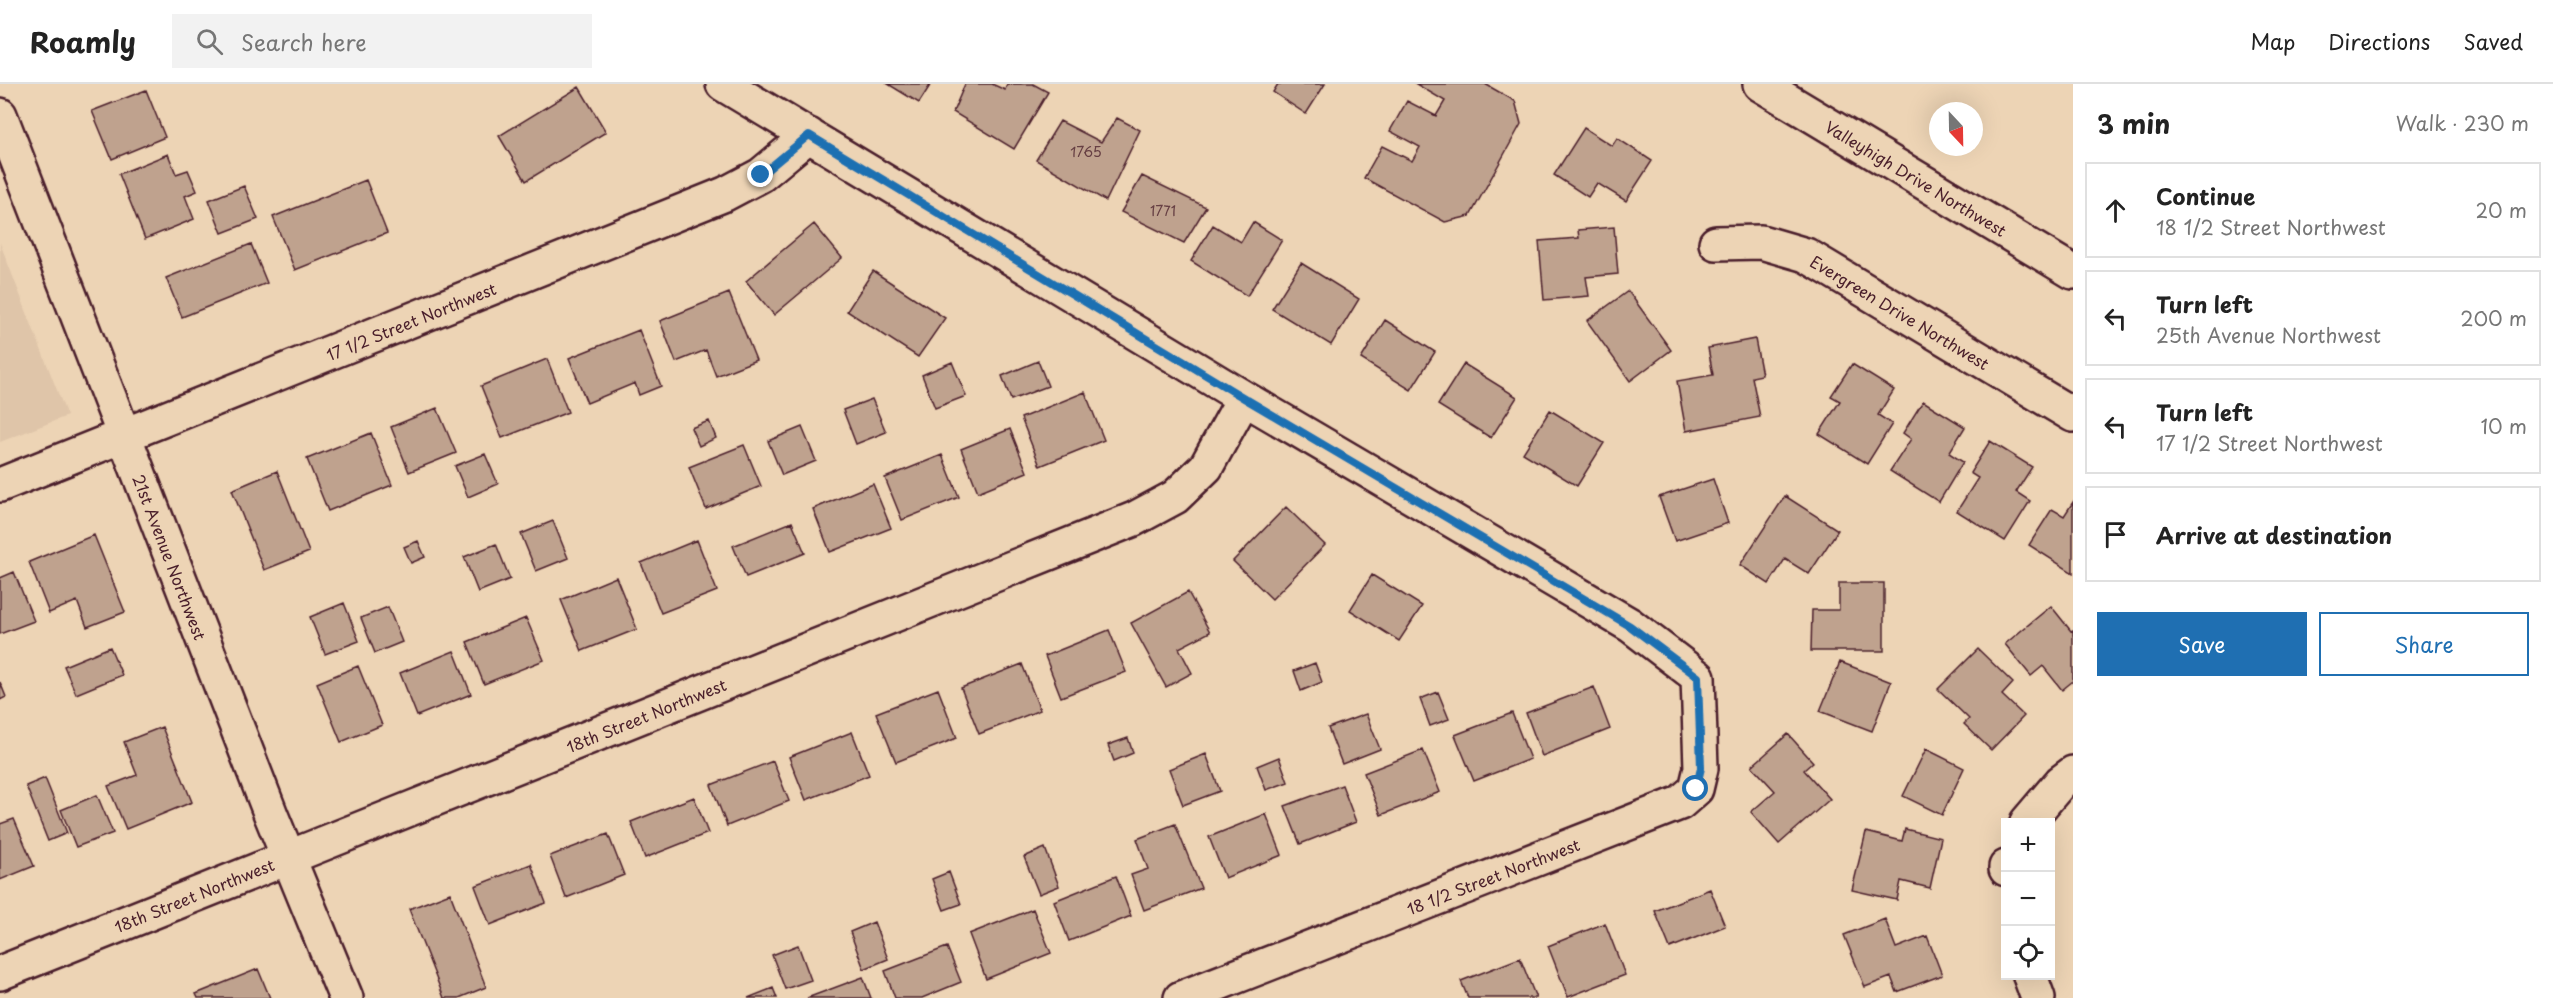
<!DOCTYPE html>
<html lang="en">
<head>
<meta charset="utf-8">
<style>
	:root { --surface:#fff; --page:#f2f2f2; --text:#222; --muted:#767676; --line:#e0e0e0; --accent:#1f6fb2 }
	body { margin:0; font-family:"Playpen Sans",sans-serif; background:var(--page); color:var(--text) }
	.controls { position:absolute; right:18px; bottom:18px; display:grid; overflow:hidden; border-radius:0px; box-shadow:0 6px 24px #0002 }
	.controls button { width:54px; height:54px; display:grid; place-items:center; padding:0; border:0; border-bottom:2px solid var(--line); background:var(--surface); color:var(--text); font:30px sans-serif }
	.compass { position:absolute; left:1929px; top:18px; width:54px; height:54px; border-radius:50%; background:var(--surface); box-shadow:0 6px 24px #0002; rotate:158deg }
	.stop { position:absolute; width:18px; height:18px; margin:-14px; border:4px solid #1f6fb2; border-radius:50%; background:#fff }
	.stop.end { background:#1f6fb2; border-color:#fff; box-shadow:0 2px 6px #0008 }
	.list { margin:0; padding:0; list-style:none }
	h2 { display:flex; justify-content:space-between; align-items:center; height:78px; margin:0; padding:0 24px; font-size:26px }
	h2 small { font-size:20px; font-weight:400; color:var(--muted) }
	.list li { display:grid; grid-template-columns:39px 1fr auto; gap:18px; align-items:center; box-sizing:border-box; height:96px; margin:0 12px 12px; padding:0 12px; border:2px solid var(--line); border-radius:0px }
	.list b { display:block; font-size:22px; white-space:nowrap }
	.list p { margin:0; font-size:20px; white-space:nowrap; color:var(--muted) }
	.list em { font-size:20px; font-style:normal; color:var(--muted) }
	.actions { display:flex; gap:12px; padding:18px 24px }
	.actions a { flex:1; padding:14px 0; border:2px solid var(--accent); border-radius:0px; text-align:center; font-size:21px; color:var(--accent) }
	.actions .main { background:var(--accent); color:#fff }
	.icon { flex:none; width:33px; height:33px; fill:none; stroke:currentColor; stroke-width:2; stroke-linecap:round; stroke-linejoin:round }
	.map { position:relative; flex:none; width:2073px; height:914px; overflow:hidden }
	header { display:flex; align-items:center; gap:36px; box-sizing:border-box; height:84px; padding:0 30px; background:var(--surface); border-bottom:2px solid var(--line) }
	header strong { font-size:28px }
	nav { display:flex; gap:33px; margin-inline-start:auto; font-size:21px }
	.search { width:420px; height:54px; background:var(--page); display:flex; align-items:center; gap:15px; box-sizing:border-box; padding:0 21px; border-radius:0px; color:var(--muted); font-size:22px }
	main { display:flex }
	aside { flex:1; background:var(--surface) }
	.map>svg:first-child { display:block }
</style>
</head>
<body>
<header>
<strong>Roamly</strong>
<div class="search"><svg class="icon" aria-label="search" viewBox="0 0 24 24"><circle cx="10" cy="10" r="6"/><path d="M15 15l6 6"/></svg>Search here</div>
<nav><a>Map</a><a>Directions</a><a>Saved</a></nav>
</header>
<main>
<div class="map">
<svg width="2073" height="914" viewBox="0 0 2073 914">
	<rect width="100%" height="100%" fill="#edd4b5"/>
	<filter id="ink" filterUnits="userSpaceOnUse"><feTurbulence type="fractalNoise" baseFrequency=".0167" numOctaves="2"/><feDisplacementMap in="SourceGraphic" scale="12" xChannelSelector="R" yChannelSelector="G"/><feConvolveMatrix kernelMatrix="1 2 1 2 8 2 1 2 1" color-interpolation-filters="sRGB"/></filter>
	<g filter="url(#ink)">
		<path fill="#dfc5a9" d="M 0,159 L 67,332 L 0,358 Z"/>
		<path fill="#bfa28e" stroke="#4a1f2b" stroke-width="1.5" d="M 888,0 L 931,0 L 919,19 Z
			M 965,0 L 992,0 L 1005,6 L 1007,0 L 1033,0 L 1048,8 L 1014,65 L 953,28 Z
			M 1278,0 L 1325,0 L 1306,30 L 1273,8 Z
			M 1485,0 L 1515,17 L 1521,40 L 1470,132 L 1445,138 L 1364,94 L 1382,62 L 1412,77 L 1420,63 L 1390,47 L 1407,17 L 1436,32 L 1445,17 L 1416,0 Z
			M 579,3 L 606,48 L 526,97 L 499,52 Z
			M 146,6 L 165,53 L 112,75 L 92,27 Z
			M 1117,34 L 1140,46 L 1106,117 L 1036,76 L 1060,37 L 1101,58 Z
			M 1584,44 L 1612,62 L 1617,54 L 1652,77 L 1626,117 L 1597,99 L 1588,113 L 1554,91 Z
			M 168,70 L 176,90 L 188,86 L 197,107 L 185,112 L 194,135 L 145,155 L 119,90 Z
			M 1142,92 L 1206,123 L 1184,159 L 1121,128 Z
			M 366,96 L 387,149 L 295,186 L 273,133 Z
			M 244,102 L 258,135 L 222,149 L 209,116 Z
			M 1253,138 L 1282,156 L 1247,212 L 1191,177 L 1213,141 L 1241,158 Z
			M 814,140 L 842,174 L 774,231 L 746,197 Z
			M 1614,143 L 1618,190 L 1586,193 L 1589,212 L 1544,216 L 1539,157 L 1579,154 L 1578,146 Z
			M 251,160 L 267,199 L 182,233 L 166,194 Z
			M 1301,179 L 1359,215 L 1331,261 L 1272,225 Z
			M 873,187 L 945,234 L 918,273 L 847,227 Z
			M 1628,207 L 1671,266 L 1630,297 L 1587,237 Z
			M 729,209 L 756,276 L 716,292 L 706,266 L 676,278 L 660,237 Z
			M 1385,236 L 1435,268 L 1411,306 L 1361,275 Z
			M 639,246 L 661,302 L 639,311 L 635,299 L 587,319 L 569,274 Z
			M 1755,255 L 1762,291 L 1752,293 L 1760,333 L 1686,347 L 1677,297 L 1713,291 L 1708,264 Z
			M 547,275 L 568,328 L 502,354 L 481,302 Z
			M 1038,277 L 1048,302 L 1011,316 L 1002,292 Z
			M 952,278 L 966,312 L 935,324 L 922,291 Z
			M 1464,280 L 1517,313 L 1491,354 L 1438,321 Z
			M 1852,280 L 1894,306 L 1878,331 L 1892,340 L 1867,380 L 1819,350 L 1840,317 L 1831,312 Z
			M 1085,308 L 1104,356 L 1040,382 L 1021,334 Z
			M 872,315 L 886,348 L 856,360 L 843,326 Z
			M 1923,317 L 1965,343 L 1949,369 L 1963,378 L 1939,418 L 1890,387 L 1911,355 L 1903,349 Z
			M 437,324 L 456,369 L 409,388 L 391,343 Z
			M 1550,326 L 1604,359 L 1577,402 L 1523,369 Z
			M 709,337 L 716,354 L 699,362 L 691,344 Z
			M 802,343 L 816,377 L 782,391 L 768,357 Z
			M 1010,345 L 1027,388 L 978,408 L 961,365 Z
			M 371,349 L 392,401 L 328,427 L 307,375 Z
			M 1990,357 L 2032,383 L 2016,408 L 2030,417 L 2005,457 L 1957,427 L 1978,394 L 1970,389 Z
			M 744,361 L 761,402 L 706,425 L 689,383 Z
			M 485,370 L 498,400 L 468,413 L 455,382 Z
			M 942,371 L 959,413 L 902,436 L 885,394 Z
			M 277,387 L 309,468 L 264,486 L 232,406 Z
			M 1713,395 L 1728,439 L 1675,457 L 1659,413 Z
			M 873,400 L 891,444 L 830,468 L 813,425 Z
			M 1785,412 L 1838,446 L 1809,490 L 1785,475 L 1769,500 L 1740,481 Z
			M 2073,418 L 2073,489 L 2029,461 L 2052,425 L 2064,432 Z
			M 1286,423 L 1325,461 L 1272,515 L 1233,477 Z
			M 553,437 L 568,474 L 536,487 L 521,450 Z
			M 792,438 L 805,469 L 746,493 L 733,462 Z
			M 94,451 L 125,528 L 87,543 L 77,517 L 49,529 L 29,478 Z
			M 697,456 L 717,507 L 661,529 L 641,479 Z
			M 418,457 L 425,473 L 411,479 L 404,463 Z
			M 496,460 L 510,495 L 478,508 L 464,473 Z
			M 14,488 L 34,537 L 0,550 L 0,494 Z
			M 1372,491 L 1422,522 L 1399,557 L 1350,526 Z
			M 616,493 L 637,545 L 582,567 L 561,516 Z
			M 1839,499 L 1884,499 L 1884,567 L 1811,567 L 1812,526 L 1839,526 Z
			M 1188,508 L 1210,548 L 1179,564 L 1192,589 L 1166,603 L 1131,539 Z
			M 344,519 L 359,557 L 325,570 L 310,533 Z
			M 2051,522 L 2071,547 L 2073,546 L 2073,597 L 2062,606 L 2043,582 L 2031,592 L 2005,560 Z
			M 388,523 L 402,558 L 375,569 L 361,534 Z
			M 526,534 L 544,576 L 484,600 L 467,558 Z
			M 1109,546 L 1126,588 L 1061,613 L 1045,572 Z
			M 110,563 L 122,591 L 76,610 L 64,582 Z
			M 1978,565 L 2013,599 L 2002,611 L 2024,632 L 1991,666 L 1964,640 L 1969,635 L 1938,605 Z
			M 454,567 L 471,610 L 417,632 L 400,589 Z
			M 1840,578 L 1891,598 L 1872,647 L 1820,627 Z
			M 1315,579 L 1322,598 L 1301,607 L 1294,587 Z
			M 1022,580 L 1040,626 L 979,650 L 961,604 Z
			M 358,582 L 382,641 L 341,658 L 317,599 Z
			M 0,598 L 6,613 L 0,616 Z
			M 1594,603 L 1610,645 L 1542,672 L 1526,629 Z
			M 938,605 L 957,654 L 896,678 L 876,629 Z
			M 1438,608 L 1449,635 L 1430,642 L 1420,615 Z
			M 1512,629 L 1530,675 L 1474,697 L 1455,651 Z
			M 1366,630 L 1380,665 L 1342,680 L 1328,644 Z
			M 162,643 L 192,718 L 126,745 L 108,702 L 137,691 L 124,658 Z
			M 852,648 L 869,691 L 806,716 L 789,673 Z
			M 1788,650 L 1813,678 L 1804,686 L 1830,715 L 1779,760 L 1751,728 L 1775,707 L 1752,682 Z
			M 1128,654 L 1133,669 L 1114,677 L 1108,661 Z
			M 1926,665 L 1964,684 L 1942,731 L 1903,712 Z
			M 1423,666 L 1440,708 L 1381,731 L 1364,689 Z
			M 1206,670 L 1220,707 L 1183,721 L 1169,685 Z
			M 1279,673 L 1288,698 L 1266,706 L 1257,682 Z
			M 773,677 L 789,717 L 727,742 L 711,701 Z
			M 45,694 L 67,749 L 48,757 L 26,702 Z
			M 1342,701 L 1356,738 L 1300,760 L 1285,722 Z
			M 97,711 L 113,749 L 76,763 L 61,726 Z
			M 694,713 L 708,749 L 645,774 L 631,738 Z
			M 1266,730 L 1282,771 L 1225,794 L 1209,753 Z
			M 14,735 L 34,782 L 0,796 L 0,740 Z
			M 1175,740 L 1201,804 L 1144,826 L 1131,791 L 1148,785 L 1137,755 Z
			M 1905,745 L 1941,754 L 1930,804 L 1901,797 L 1897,816 L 1852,806 L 1866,748 L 1902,757 Z
			M 608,750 L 624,791 L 566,814 L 550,772 Z
			M 1045,764 L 1059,802 L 1039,810 L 1024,773 Z
			M 531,780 L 546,819 L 490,841 L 475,802 Z
			M 949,788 L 961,820 L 944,826 L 932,795 Z
			M 1116,792 L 1131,832 L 1069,857 L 1054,817 Z
			M 1710,805 L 1725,842 L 1670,864 L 1655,827 Z
			M 450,809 L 486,903 L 459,914 L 444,914 L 409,825 Z
			M 1033,825 L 1051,869 L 986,895 L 969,850 Z
			M 1885,835 L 1896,864 L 1927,852 L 1942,891 L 1897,908 L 1891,893 L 1865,903 L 1844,851 Z
			M 874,838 L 888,875 L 864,885 L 850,848 Z
			M 1605,839 L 1625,891 L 1568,913 L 1548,862 Z
			M 798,861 L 811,896 L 785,905 L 772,871 Z
			M 947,863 L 961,898 L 922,914 L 895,914 L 885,887 Z
			M 1520,874 L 1536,914 L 1468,914 L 1461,897 Z
			M 258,885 L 270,914 L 198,914 L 196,910 Z
			M 863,893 L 871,914 L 807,914 Z
			M 773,904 L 777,914 L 748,914 Z"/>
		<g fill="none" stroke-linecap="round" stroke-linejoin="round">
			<g stroke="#4a1f2b" stroke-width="38">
				<path id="minor" d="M 723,0 L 1244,314 L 1630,541 L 1698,593 L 1701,684 L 1696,705 L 1680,719 L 1181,914
					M 0,31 L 271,731 L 346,914
					M 1716,159 L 1761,158 L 1806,171 L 2073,331
					M 0,401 L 725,110 L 761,91 L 809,51
					M 2027,738 L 2061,698 L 2073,689
					M 2006,783 L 2006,785
					M 0,889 L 1134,435 L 1175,413 L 1206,383 L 1244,314
					M 2030,892 L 2038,914"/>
			</g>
			<g stroke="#4a1f2b" stroke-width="38">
				<path id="major" d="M 1760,0 L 2073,188"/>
			</g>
			<use href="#minor" stroke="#edd4b5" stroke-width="33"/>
			<use href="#major" stroke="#edd4b5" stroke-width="33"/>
		</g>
	</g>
	<g fill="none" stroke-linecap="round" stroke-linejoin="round" filter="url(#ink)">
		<path stroke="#1f6fb2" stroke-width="8" d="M 761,91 L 809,51 L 1244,314 L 1630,542 L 1698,593 L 1701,684 L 1696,705"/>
	</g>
	<g text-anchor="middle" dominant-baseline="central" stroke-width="4.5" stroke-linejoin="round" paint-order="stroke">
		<g font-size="14" fill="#674044">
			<text x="1086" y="67">1765</text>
			<text x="1163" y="126">1771</text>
		</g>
		<g font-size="16" fill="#4a1f2b" stroke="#edd4b5">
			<text transform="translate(1916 94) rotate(31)">Valleyhigh Drive Northwest</text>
			<text transform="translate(1900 228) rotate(31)">Evergreen Drive Northwest</text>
			<text transform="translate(411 237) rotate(-22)">17 1/2 Street Northwest</text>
			<text transform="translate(170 473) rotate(69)">21st Avenue Northwest</text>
			<text transform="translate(646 631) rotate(-22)">18th Street Northwest</text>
			<text transform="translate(1493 792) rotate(-21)">18 1/2 Street Northwest</text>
			<text transform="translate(194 811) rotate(-22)">18th Street Northwest</text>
		</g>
	</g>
</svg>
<div class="controls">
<button>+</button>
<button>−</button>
<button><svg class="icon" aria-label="locate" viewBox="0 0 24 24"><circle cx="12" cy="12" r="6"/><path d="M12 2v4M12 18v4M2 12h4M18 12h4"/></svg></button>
</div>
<svg class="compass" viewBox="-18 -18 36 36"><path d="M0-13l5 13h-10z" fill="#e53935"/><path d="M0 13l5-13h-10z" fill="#767676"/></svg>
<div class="stop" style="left:1696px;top:705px"></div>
<div class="stop end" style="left:761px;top:91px"></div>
</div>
<aside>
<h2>3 min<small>Walk · 230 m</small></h2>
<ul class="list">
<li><svg class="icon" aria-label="ahead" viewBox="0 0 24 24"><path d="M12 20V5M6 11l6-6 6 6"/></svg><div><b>Continue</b><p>18 1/2 Street Northwest</p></div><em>20 m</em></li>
<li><svg class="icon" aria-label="left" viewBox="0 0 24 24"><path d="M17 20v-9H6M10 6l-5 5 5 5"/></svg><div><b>Turn left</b><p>25th Avenue Northwest</p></div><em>200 m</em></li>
<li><svg class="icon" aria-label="left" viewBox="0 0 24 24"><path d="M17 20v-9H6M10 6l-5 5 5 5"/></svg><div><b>Turn left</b><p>17 1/2 Street Northwest</p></div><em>10 m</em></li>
<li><svg class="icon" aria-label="arrive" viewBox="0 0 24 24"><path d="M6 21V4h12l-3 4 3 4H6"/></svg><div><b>Arrive at destination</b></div></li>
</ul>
<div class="actions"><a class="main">Save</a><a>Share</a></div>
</aside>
</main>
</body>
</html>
